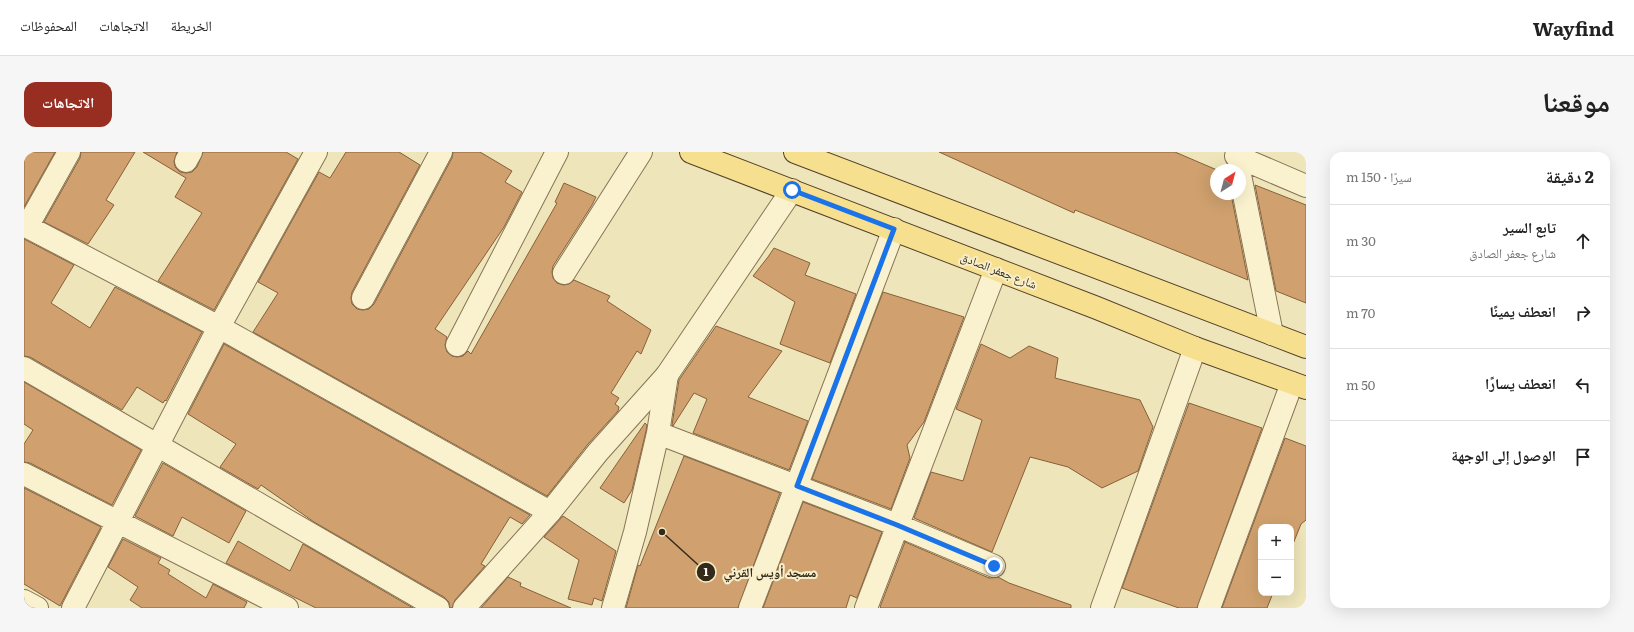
<!DOCTYPE html>
<html lang="ar">
<head>
<meta charset="utf-8">
<style>
	:root { --surface:#fff; --page:#f6f6f6; --text:#222; --muted:#767676; --line:#e0e0e0; --accent:#982d22 }
	body { margin:0; font-family:Literata,"Noto Naskh Arabic",serif; background:var(--page); color:var(--text); direction:rtl }
	.controls { position:absolute; right:12px; bottom:12px; display:grid; overflow:hidden; border-radius:8px; box-shadow:0 4px 16px #0002 }
	.controls button { width:36px; height:36px; display:grid; place-items:center; padding:0; border:0; border-bottom:1px solid var(--line); background:var(--surface); color:var(--text); font:20px sans-serif }
	.compass { position:absolute; left:1186px; top:12px; width:36px; height:36px; border-radius:50%; background:var(--surface); box-shadow:0 4px 16px #0002; rotate:36deg }
	.stop { position:absolute; width:12px; height:12px; margin:-9px; border:3px solid #1a73e8; border-radius:50%; background:#fff }
	.stop.end { background:#1a73e8; border-color:#fff; box-shadow:0 1px 4px #0008 }
	.list { margin:0; padding:0; list-style:none }
	h2 { display:flex; justify-content:space-between; align-items:center; height:52px; margin:0; padding:0 16px; font-size:17px }
	h2 small { font-size:13px; font-weight:400; color:var(--muted) }
	.list li { display:grid; grid-template-columns:26px 1fr auto; gap:12px; align-items:center; box-sizing:border-box; height:72px; padding:0 16px; border-top:1px solid var(--line) }
	.list b { display:block; font-size:15px; white-space:nowrap }
	.list p { margin:0; font-size:13px; white-space:nowrap; color:var(--muted) }
	.list em { font-size:13px; font-style:normal; color:var(--muted) }
	.icon { flex:none; width:22px; height:22px; fill:none; stroke:currentColor; stroke-width:2; stroke-linecap:round; stroke-linejoin:round }
	.map { position:relative; flex:none; width:1282px; height:456px; overflow:hidden; direction:ltr; border-radius:12px }
	header { display:flex; align-items:center; gap:24px; box-sizing:border-box; height:56px; padding:0 20px; background:var(--surface); border-bottom:1px solid var(--line) }
	header strong { font-size:19px }
	nav { display:flex; gap:22px; margin-inline-start:auto; font-size:14px }
	.intro { display:flex; align-items:center; justify-content:space-between; box-sizing:border-box; height:96px; padding:0 24px }
	h1 { margin:0; font-size:28px }
	.button { padding:10px 18px; border-radius:12px; background:var(--accent); color:#fff; font-size:14px; font-weight:700 }
	main { display:flex; gap:24px; padding:0 24px }
	aside { flex:1; background:var(--surface); border-radius:12px; box-shadow:0 4px 16px #0002 }
	.map>svg:first-child { display:block }
</style>
</head>
<body>
<header>
<strong>Wayfind</strong>
<nav><a>الخريطة</a><a>الاتجاهات</a><a>المحفوظات</a></nav>
</header>
<div class="intro"><h1>موقعنا</h1><a class="button">الاتجاهات</a></div>
<main>
<aside>
<h2>2 دقيقة<small>سيرًا · 150 m</small></h2>
<ul class="list">
<li><svg class="icon" aria-label="ahead" viewBox="0 0 24 24"><path d="M12 20V5M6 11l6-6 6 6"/></svg><div><b>تابع السير</b><p>شارع جعفر الصادق</p></div><em>30 m</em></li>
<li><svg class="icon" aria-label="right" viewBox="0 0 24 24"><path d="M7 20v-9h11M14 6l5 5-5 5"/></svg><div><b>انعطف يمينًا</b></div><em>70 m</em></li>
<li><svg class="icon" aria-label="left" viewBox="0 0 24 24"><path d="M17 20v-9H6M10 6l-5 5 5 5"/></svg><div><b>انعطف يسارًا</b></div><em>50 m</em></li>
<li><svg class="icon" aria-label="arrive" viewBox="0 0 24 24"><path d="M6 21V4h12l-3 4 3 4H6"/></svg><div><b>الوصول إلى الوجهة</b></div></li>
</ul>
</aside>
<div class="map">
<svg width="1282" height="456" viewBox="0 0 1282 456">
	<rect width="100%" height="100%" fill="#efe5ba"/>
	<path fill="#d0a16e" stroke="#876039" d="M 0,0 L 31,0 L 0,55 Z
		M 57,0 L 111,0 L 82,48 L 90,53 L 64,92 L 20,70 L 56,6 Z
		M 119,0 L 153,0 L 150,9 L 151,15 L 156,20 L 162,21 L 168,20 L 173,15 L 179,0 L 262,0 L 274,7 L 190,158 L 134,129 L 178,61 L 151,45 L 162,26 Z
		M 322,0 L 375,0 L 396,13 L 328,140 L 327,146 L 328,152 L 333,157 L 339,158 L 345,157 L 350,152 L 428,6 L 429,0 L 456,0 L 488,19 L 481,30 L 498,40 L 480,75 L 411,177 L 423,185 L 421,193 L 423,200 L 428,204 L 433,205 L 439,204 L 444,199 L 447,202 L 533,51 L 531,50 L 540,31 L 572,45 L 568,53 L 529,114 L 528,120 L 529,126 L 533,131 L 539,133 L 545,132 L 550,128 L 586,144 L 583,149 L 627,178 L 617,202 L 613,199 L 587,241 L 595,246 L 591,252 L 595,255 L 594,259 L 564,292 L 523,344 L 229,180 L 254,141 L 234,130 L 295,20 L 306,26 Z
		M 915,0 L 1151,0 L 1193,18 L 1192,18 L 1192,42 L 1207,42 L 1224,128 L 1051,58 L 1050,61 Z
		M 1231,33 L 1282,53 L 1282,151 L 1252,139 Z
		M 0,87 L 50,113 L 27,151 L 66,176 L 91,135 L 178,180 L 142,249 L 141,248 L 139,251 L 113,235 L 98,258 L 6,205 L 0,204 Z
		M 750,96 L 786,111 L 781,123 L 832,142 L 806,211 L 756,192 L 771,150 L 729,124 L 744,105 Z
		M 859,140 L 940,165 L 900,270 L 883,293 L 886,306 L 867,357 L 788,327 Z
		M 692,174 L 758,199 L 724,245 L 784,269 L 765,318 L 669,281 L 683,247 L 670,241 L 649,274 L 648,273 L 655,228 Z
		M 200,192 L 506,363 L 498,372 L 486,365 L 457,412 L 461,414 L 431,448 L 428,456 L 426,456 L 425,450 L 420,445 L 290,370 L 237,333 L 234,337 L 196,315 L 212,292 L 164,262 Z
		M 957,192 L 986,206 L 1005,194 L 1034,206 L 1031,226 L 1116,248 L 1129,275 L 1114,319 L 1078,336 L 1044,315 L 1006,305 L 968,400 L 890,366 L 907,320 L 939,329 L 958,268 L 932,257 Z
		M 0,230 L 117,298 L 88,353 L 6,311 L 0,310 L 0,292 L 9,278 L 0,272 Z
		M 1165,251 L 1238,276 L 1173,456 L 1155,456 L 1098,436 Z
		M 621,271 L 623,273 L 622,279 L 608,338 L 600,351 L 576,336 Z
		M 1261,286 L 1282,294 L 1282,368 L 1277,372 L 1267,397 L 1267,375 L 1237,375 L 1237,441 L 1249,441 L 1243,456 L 1198,456 Z
		M 660,304 L 756,341 L 714,456 L 602,456 L 614,413 L 616,414 Z
		M 139,311 L 222,359 L 205,391 L 158,365 L 149,384 L 111,364 Z
		M 0,336 L 77,375 L 36,454 L 0,432 Z
		M 779,350 L 858,380 L 833,446 L 826,443 L 822,456 L 739,456 Z
		M 539,364 L 592,399 L 578,449 L 570,446 L 568,453 L 544,447 L 555,408 L 520,385 Z
		M 99,387 L 137,406 L 134,411 L 146,418 L 144,422 L 182,446 L 189,432 L 223,450 L 220,456 L 118,456 L 106,448 L 114,435 L 84,415 Z
		M 214,389 L 266,419 L 279,392 L 389,456 L 292,456 L 202,411 Z
		M 881,390 L 965,426 L 974,425 L 985,431 L 1047,453 L 1047,456 L 857,456 L 856,455 Z
		M 484,425 L 497,431 L 496,434 L 547,456 L 457,456 Z"/>
	<g fill="none" stroke-linecap="round" stroke-linejoin="round">
		<g stroke="#877454" stroke-width="24">
			<path id="minor" d="M 1212,4 L 1282,34
				M 162,9 L 167,0
				M 1216,23 L 1248,182
				M 0,73 L 195,175 L 526,360
				M 3,75 L 45,0
				M 540,121 L 617,0
				M 339,146 L 417,0
				M 433,193 L 533,0
				M 0,216 L 414,456
				M 634,281 L 873,373 L 970,414
				M 0,322 L 263,456
				M 0,449 L 13,456
				M 49,456 L 195,175 L 292,0
				M 589,456 L 611,380 L 634,281 L 643,223
				M 726,456 L 870,77
				M 842,456 L 972,117
				M 1078,456 L 1171,196
				M 1185,456 L 1268,231"/>
		</g>
		<g stroke="#877454" stroke-width="24">
			<path id="tertiary" d="M 440,456 L 526,360 L 574,300 L 643,223 L 768,38"/>
		</g>
		<g stroke="#544129" stroke-width="24">
			<path id="primary" d="M 667,0 L 1073,156 L 1171,196 L 1282,236
				M 771,0 L 1282,195"/>
		</g>
		<use href="#minor" stroke="#faf1ce" stroke-width="22"/>
		<use href="#tertiary" stroke="#faf1ce" stroke-width="22"/>
		<use href="#primary" stroke="#f6e08f" stroke-width="22"/>
	</g>
	<g fill="none" stroke-linecap="round" stroke-linejoin="round">
		<path stroke="#1a73e8" stroke-width="5" d="M 768,38 L 870,77 L 773,334 L 873,373 L 970,414"/>
	</g>
	<g text-anchor="middle" dominant-baseline="central" stroke-width="4" stroke-linejoin="round" paint-order="stroke">
		<g font-size="12" fill="#352a1a" stroke="#f7eeca">
			<text transform="translate(975 118) rotate(21)">شارع جعفر الصادق</text>
		</g>
	</g>
	<path fill="none" stroke="#352a1a" stroke-width="1.5" d="M638 380L682 420"/>
	<g fill="#352a1a" stroke="#f7eeca" stroke-width="1.5">
		<circle cx="638" cy="380" r="4"/>
		<circle cx="682" cy="420" r="10"/>
	</g>
	<g font-size="12" text-anchor="middle" font-weight="bold" fill="#fff">
		<text x="682" y="424">1</text>
	</g>
	<g font-size="13" text-anchor="middle" font-weight="bold" fill="#352a1a" stroke="#f7eeca" stroke-width="4" stroke-linejoin="round" paint-order="stroke">
		<text x="746" y="425">مسجد أويس القرني</text>
	</g>
</svg>
<div class="controls">
<button>+</button>
<button>−</button>
</div>
<svg class="compass" viewBox="-18 -18 36 36"><path d="M0-13l5 13h-10z" fill="#e53935"/><path d="M0 13l5-13h-10z" fill="#767676"/></svg>
<div class="stop" style="left:768px;top:38px"></div>
<div class="stop end" style="left:970px;top:414px"></div>
</div>
</main>
</body>
</html>
